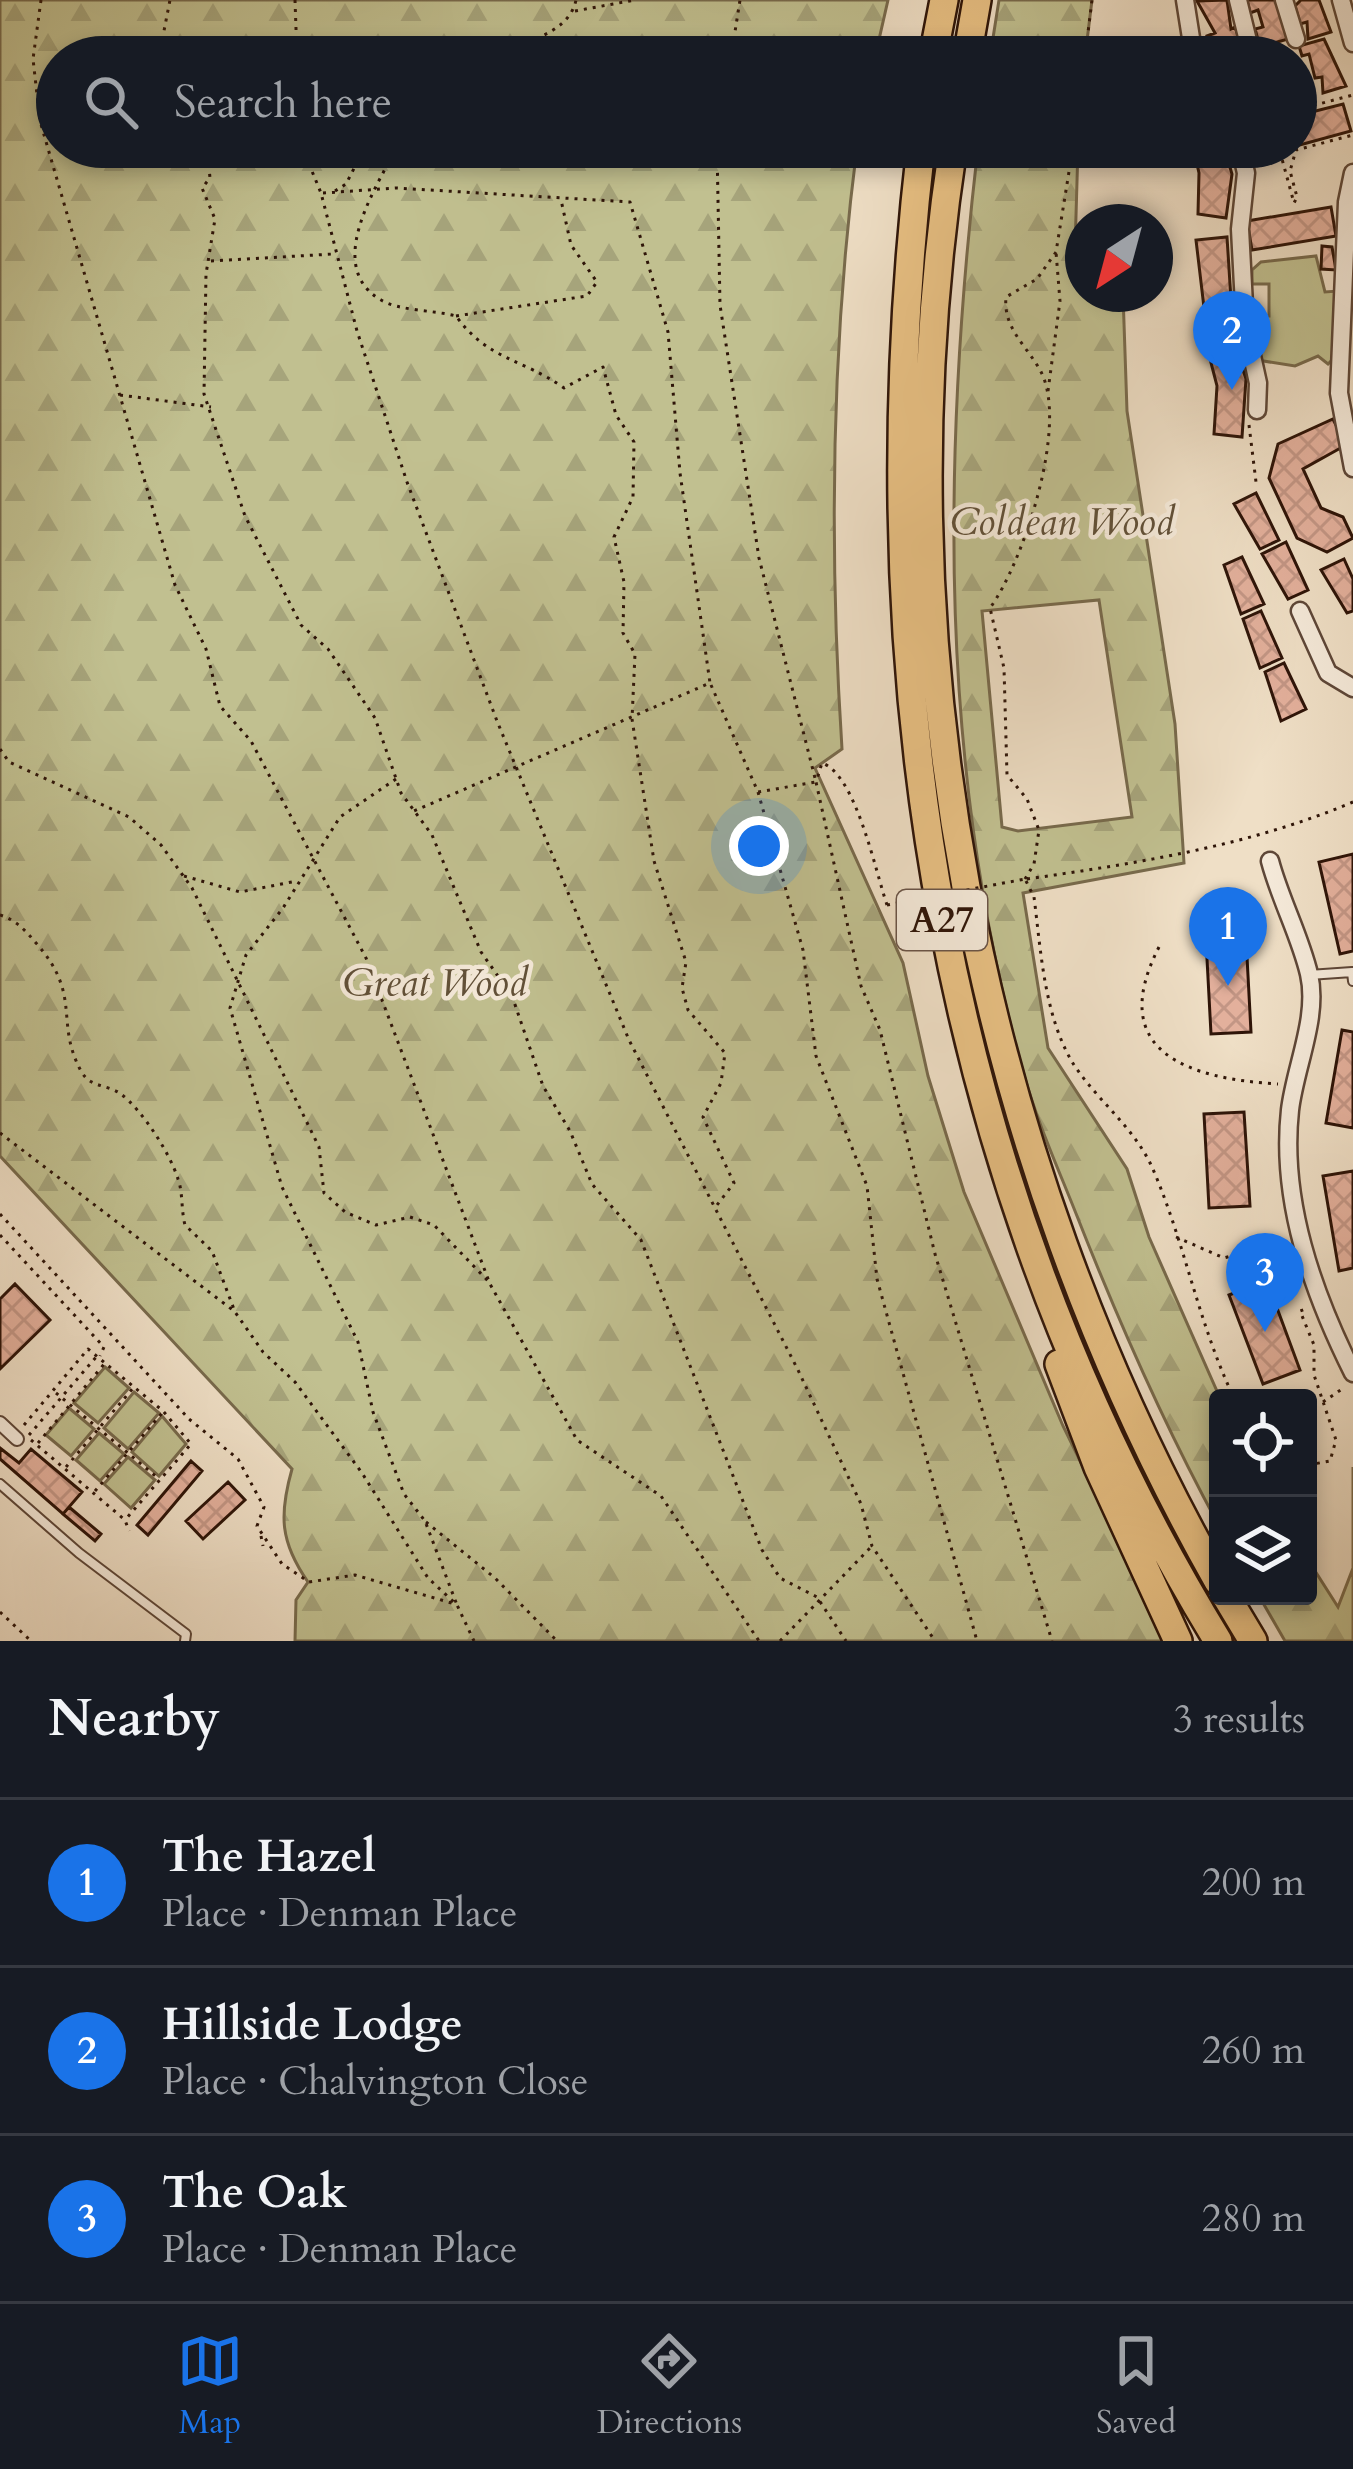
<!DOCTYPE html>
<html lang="en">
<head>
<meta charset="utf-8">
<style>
	:root { --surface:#171b24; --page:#20242c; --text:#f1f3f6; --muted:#9ea1a6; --line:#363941; --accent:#1a73e8 }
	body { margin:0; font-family:Cardo,serif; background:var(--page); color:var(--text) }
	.controls { position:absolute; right:36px; bottom:36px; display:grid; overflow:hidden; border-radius:12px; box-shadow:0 6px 18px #0003 }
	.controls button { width:108px; height:108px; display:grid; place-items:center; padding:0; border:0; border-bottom:3px solid var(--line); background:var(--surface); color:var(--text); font:60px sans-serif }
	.compass { position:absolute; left:1065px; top:204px; width:108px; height:108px; border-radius:50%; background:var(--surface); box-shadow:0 6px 18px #0003; rotate:216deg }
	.you { position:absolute; left:759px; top:846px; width:42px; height:42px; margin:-30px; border:9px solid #fff; border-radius:50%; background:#1a73e8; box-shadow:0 0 0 18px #1a73e833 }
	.badge { display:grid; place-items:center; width:78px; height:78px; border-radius:50%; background:var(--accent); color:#fff; font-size:39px; font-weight:700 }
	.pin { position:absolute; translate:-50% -99px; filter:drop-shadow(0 3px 6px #0008) }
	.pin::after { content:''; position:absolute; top:63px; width:42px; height:36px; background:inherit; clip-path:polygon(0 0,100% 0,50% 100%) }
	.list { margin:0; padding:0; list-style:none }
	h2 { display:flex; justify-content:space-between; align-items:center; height:156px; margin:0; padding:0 48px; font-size:51px }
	h2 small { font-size:39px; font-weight:400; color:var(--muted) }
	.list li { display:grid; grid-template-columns:78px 1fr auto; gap:36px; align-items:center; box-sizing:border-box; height:168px; padding:0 48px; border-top:3px solid var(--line) }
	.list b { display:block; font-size:45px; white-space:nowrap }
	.list p { margin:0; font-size:39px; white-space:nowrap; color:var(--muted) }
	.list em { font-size:39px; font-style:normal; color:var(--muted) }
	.icon { flex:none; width:66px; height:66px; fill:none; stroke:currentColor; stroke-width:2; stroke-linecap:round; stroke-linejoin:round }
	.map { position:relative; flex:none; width:1353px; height:1641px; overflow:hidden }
	.search { position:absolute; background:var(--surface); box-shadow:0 6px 18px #0003; left:36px; right:36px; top:36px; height:132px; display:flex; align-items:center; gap:30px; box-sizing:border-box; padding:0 42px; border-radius:66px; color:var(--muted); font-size:45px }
	.sheet { height:660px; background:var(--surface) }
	nav { display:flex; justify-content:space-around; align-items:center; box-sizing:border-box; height:168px; border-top:3px solid var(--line); background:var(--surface); font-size:33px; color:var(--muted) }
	nav a { display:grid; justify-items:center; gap:6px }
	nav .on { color:var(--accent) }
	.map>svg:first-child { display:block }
</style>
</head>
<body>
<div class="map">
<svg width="1353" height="1641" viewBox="0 0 1353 1641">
	<defs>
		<pattern id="forest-firs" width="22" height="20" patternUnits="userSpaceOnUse" patternTransform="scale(3)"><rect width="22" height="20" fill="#c1c090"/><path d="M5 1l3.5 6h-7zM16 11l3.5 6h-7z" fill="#a6a47b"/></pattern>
		<pattern id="building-cross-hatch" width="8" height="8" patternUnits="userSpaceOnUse" patternTransform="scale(3)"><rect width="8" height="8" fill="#e3b09c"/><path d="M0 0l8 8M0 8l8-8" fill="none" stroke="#c39685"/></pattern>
	</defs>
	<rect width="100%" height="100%" fill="#efdfc6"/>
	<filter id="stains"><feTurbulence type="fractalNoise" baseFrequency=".00167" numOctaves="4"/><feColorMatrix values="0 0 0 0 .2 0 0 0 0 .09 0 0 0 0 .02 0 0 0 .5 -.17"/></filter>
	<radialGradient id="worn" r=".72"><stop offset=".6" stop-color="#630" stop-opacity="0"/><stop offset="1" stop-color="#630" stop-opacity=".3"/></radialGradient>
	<path fill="#c1c090" stroke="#786a4c" stroke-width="3" d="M 1316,256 L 1325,292 L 1338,291 L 1337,355 L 1328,364 L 1318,356 L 1295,366 L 1257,360 L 1252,316 L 1269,316 L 1269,284 L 1252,284 L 1252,270 L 1261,262 Z
		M 105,1367 L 129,1388 L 98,1423 L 74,1403 Z
		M 134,1392 L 159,1413 L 128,1449 L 104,1428 Z
		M 69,1408 L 94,1429 L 71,1456 L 46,1435 Z
		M 162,1416 L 186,1444 L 159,1476 L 132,1452 Z
		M 99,1433 L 124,1454 L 100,1481 L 76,1460 Z
		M 128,1457 L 155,1480 L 131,1508 L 104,1484 Z"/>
	<path fill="url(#forest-firs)" stroke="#786a4c" stroke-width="3" fill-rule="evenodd" d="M 0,0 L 888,0 L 875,57 L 57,57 L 57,147 L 857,147 C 831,347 829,548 842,749 L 815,768 L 903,963 L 928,1076 L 964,1192 L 1063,1426 L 1168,1641 L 295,1641 L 296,1600 L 308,1582 C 280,1542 279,1515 292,1469 L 0,1156 Z
		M 999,0 L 1092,0 L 1085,57 L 990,57 Z
		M 978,147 L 1078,147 L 1075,250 L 1083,253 L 1083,294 L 1123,294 L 1127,411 L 1175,724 L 1184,863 L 1023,893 L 1048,1048 L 1127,1169 L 1149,1237 L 1220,1398 L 1218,1524 C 1163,1423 1117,1318 1075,1211 C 1057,1166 1037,1121 1024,1075 C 938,773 942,456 978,147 ZM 1099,600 L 1132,817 L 1018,831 L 1002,827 L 982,611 Z
		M 1353,1467 L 1353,1641 L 1285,1641 L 1259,1596 L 1308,1596 L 1308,1560 L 1338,1607 L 1353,1568 Z"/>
	<path fill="url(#building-cross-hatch)" stroke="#2e1408" stroke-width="3" d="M 1227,0 L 1231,29 L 1235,27 L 1241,44 L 1226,49 L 1228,57 L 1207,57 L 1212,52 L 1207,36 L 1215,33 L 1197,1 Z
		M 1247,0 L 1277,0 L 1288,39 L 1260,47 L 1255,29 L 1263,27 L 1258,10 L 1250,13 Z
		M 1301,0 L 1319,0 L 1331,32 L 1308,39 L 1307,22 L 1300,24 L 1295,6 Z
		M 1324,39 L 1346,86 L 1323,93 L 1322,77 L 1315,78 L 1309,54 L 1302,56 L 1299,46 Z
		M 1343,104 L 1351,131 L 1296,146 L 1296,116 Z
		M 1193,147 L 1224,147 L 1232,174 L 1226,218 L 1198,214 L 1199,173 Z
		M 1331,207 L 1336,236 L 1252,250 L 1247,221 Z
		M 1227,237 L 1233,331 L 1207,333 L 1196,240 Z
		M 1322,246 L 1332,247 L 1336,270 L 1321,269 Z
		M 1236,348 L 1246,379 L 1242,437 L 1214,434 L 1217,386 L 1209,355 Z
		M 1333,419 L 1346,445 L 1303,469 L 1321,508 L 1343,517 L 1353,538 L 1327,552 L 1297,538 L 1269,478 L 1278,444 Z
		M 1256,493 L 1279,540 L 1260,549 L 1234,504 Z
		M 1286,542 L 1308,590 L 1288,599 L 1262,554 Z
		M 1242,557 L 1264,604 L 1241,614 L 1224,565 Z
		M 1344,559 L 1353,579 L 1353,611 L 1347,613 L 1321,570 Z
		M 1261,611 L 1282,658 L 1260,668 L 1243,619 Z
		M 1284,663 L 1306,709 L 1281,721 L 1265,672 Z
		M 1353,854 L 1353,951 L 1340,954 L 1319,862 Z
		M 1246,938 L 1251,1032 L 1211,1034 L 1206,940 Z
		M 1342,1030 L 1353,1032 L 1353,1128 L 1326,1123 Z
		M 1244,1112 L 1250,1206 L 1209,1208 L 1204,1114 Z
		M 1353,1171 L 1353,1268 L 1339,1271 L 1323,1176 Z
		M 1267,1281 L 1300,1370 L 1263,1384 L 1229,1295 Z
		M 15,1284 L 50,1320 L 0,1369 L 0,1299 Z
		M 0,1448 L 19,1463 L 31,1449 L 82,1492 L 63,1514 L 0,1459 Z
		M 191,1461 L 202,1471 L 148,1535 L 137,1525 Z
		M 228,1482 L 245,1500 L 203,1539 L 186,1521 Z
		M 69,1507 L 101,1534 L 95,1541 L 63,1514 Z"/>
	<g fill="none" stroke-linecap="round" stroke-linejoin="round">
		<g stroke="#5e4738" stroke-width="12">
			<path id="service" d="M 1309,975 L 1352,972 L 1353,981
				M 0,1484 L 79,1553 L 186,1634 L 185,1641"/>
		</g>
		<g stroke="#5e4738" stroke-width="16">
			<path id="pedestrian" d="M 0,1423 L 17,1439"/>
		</g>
		<g stroke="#5e4738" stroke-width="21">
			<path id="minor" d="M 1185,0 L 1194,57
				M 1238,0 L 1249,45
				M 1284,0 L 1296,39
				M 1341,0 L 1353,43
				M 1240,147 L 1246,173 L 1240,229 L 1245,324 L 1258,383 L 1257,410
				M 1353,173 L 1347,202 L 1339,393 L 1353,468
				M 1300,611 L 1328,673 L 1353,688
				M 1270,861 C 1280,899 1300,936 1309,974 C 1319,1017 1295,1067 1290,1110 C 1280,1201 1313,1293 1353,1373"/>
		</g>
		<g stroke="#2e1408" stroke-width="32">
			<path id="trunk" d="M 933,57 L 944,0
				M 967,57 L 977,0
				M 921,147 C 860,670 941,1187 1218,1641
				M 953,147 C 878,637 974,1150 1218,1581
				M 1059,1364 L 1098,1467 L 1178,1641
				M 1226,1596 L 1253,1641"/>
		</g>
		<path stroke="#2e1408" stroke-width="3" stroke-dasharray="3 6" stroke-linecap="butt" d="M 41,0 L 33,59 L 40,121 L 175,585 L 206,649 L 220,706 L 251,741 L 366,958 L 490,1284 L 577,1440 L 661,1496 L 759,1641
			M 295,0 L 297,57
			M 575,11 L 635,0
			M 166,57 L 163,36 L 170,0
			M 476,57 C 508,46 568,39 576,0
			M 731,57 L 740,0
			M 1085,57 L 1092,0
			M 1296,110 L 1353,95
			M 207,147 L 210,178 L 202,188 L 215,219 L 206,274 L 204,394 L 245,516 L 301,625 L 328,649 L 375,718 L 401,793 L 432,835 L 481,952 L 512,996 L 543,1086 L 570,1131 L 592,1184 L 641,1240 L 762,1550 L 780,1578 L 817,1597 L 846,1641
			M 302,147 L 321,193 L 357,331 L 407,482 L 497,721 L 629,1040 L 798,1370 L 861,1504 L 872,1546 L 935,1641
			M 397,147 C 375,189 324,267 381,300 C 399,311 434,310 456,316 C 489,361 520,357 564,388 L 603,367 L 616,415 L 634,442 L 633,497 L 614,537 L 624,582 L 623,633 L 635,654 L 632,719 L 654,861 L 686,962 L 682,988 L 688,1010 L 725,1053 L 721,1083 L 703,1117 L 734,1183 L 717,1205
			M 1261,166 L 1277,155 L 1282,159 L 1294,203 L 1297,197 L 1290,171 L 1296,150 L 1353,135
			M 335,191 L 346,184 L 365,147
			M 323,193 L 396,188 L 630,202 L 668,332 L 680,473 L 710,683 L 414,811
			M 211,261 L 333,254
			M 456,316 L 587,296 L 597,282 L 571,245 L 561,200
			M 1048,391 L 1060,301 L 1056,252
			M 120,395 L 211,407
			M 1249,425 L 1256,482
			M 711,685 L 758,792 L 816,782 L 759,558 L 720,305 L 717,147
			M 0,749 L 9,762 L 129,817 L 161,845 L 192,888 L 319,1147 L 324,1193 L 345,1212 L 376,1225 L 410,1217 L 434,1225 L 489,1282
			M 396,779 L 340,817 L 283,908 L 246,955 L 230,1008 L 282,1187 L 358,1342 L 373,1412 L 404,1494 L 425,1521 L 457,1605
			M 758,792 L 803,950 L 816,1056 L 867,1186 L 877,1279 L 977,1641
			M 184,876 L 240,892 L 297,881
			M 1025,879 L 1034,864 L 1039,830 L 1027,799 L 1007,775 L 1004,668 L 990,608 C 1023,563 1070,423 1040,370 C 1026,345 1003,328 1006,297 L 1037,279 L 1056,252 L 1073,147
			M 1027,879 C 1138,863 1249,846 1353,802
			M 1026,881 L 1034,897 C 1041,951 1044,1017 1074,1065 C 1100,1104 1137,1129 1155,1174 C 1186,1248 1199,1325 1234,1398
			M 887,905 C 875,870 856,775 822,763 L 816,782 L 861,986 L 880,1030 L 935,1254 L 1052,1641
			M 0,915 C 16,920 25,930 36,943 C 83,996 54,1021 81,1071 C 90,1088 107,1084 121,1094 C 142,1110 170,1153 178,1179 C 183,1192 181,1210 185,1225 L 212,1251 L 235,1312 L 263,1352 L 295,1382 L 362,1473 L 428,1578 L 457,1605 L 474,1641
			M 1159,947 C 1105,1052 1189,1079 1278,1084
			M 0,1133 L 234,1311
			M 0,1214 L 189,1419 L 238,1459 L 264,1507 L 257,1526 L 282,1564 L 309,1582 L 355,1575 L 455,1604
			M 0,1235 L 104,1347 L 100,1356
			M 1176,1237 L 1224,1258 L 1284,1241
			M 56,1393 L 159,1479
			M 1323,1402 L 1345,1387
			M 24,1425 L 88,1349 L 163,1411 L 191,1444 L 125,1520
			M 29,1435 L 97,1356
			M 31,1440 L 125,1520 L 129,1531
			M 38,1443 L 105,1363
			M 1308,1465 L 1330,1461 L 1336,1440 L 1314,1375 L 1314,1345 L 1300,1311 L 1308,1308
			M 66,1467 L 134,1387
			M 95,1491 L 163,1412
			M 426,1522 L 495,1578 L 557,1641
			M 261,1536 L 263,1546
			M 0,1612 L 31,1641
			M 780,1641 L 871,1547"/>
		<use href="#service" stroke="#f5eada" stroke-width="8"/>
		<use href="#pedestrian" stroke="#f5eada" stroke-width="12"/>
		<use href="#minor" stroke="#f5eada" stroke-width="16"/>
		<use href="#trunk" stroke="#e8c083" stroke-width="27"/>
		<path stroke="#2e1408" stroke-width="3" stroke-dasharray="3 6" stroke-linecap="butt" d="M 887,905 L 1025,879"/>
	</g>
	<g text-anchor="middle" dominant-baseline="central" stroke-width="9" stroke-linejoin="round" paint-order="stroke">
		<rect fill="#f5eada" stroke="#6a5447" stroke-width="3" x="897" y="890" width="90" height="60" rx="9"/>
		<g font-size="36" font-weight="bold" fill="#2e1408">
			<text x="942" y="920">A27</text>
		</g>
		<g font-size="39" font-style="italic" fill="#615038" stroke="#f5eada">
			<text x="1062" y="521">Coldean Wood</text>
			<text x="435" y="982">Great Wood</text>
		</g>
	</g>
	<rect width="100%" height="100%" filter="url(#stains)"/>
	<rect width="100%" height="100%" fill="url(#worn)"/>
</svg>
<div class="controls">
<button><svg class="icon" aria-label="locate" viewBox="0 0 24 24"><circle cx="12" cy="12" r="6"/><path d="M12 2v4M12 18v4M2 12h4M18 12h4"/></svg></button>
<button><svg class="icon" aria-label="layers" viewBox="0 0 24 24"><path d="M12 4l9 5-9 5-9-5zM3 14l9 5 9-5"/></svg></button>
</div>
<svg class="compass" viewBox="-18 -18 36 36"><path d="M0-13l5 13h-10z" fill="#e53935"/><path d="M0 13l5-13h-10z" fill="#9ea1a6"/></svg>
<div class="you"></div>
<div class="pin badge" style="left:1228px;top:986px">1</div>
<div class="pin badge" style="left:1232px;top:390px">2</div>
<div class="pin badge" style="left:1265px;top:1332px">3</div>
<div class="search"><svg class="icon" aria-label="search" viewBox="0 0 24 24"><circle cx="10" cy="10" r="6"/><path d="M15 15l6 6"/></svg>Search here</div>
</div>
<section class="sheet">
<h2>Nearby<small>3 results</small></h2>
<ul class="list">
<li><span class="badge">1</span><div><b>The Hazel</b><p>Place · Denman Place</p></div><em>200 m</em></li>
<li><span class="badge">2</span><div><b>Hillside Lodge</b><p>Place · Chalvington Close</p></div><em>260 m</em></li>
<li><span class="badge">3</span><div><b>The Oak</b><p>Place · Denman Place</p></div><em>280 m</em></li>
</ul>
</section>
<nav>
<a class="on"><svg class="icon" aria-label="map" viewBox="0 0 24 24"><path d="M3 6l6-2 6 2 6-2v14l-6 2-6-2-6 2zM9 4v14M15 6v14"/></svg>Map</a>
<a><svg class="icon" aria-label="directions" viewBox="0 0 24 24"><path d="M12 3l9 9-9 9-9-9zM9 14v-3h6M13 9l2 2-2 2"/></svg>Directions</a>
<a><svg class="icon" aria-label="saved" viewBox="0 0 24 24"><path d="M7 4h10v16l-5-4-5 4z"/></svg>Saved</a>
</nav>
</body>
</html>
